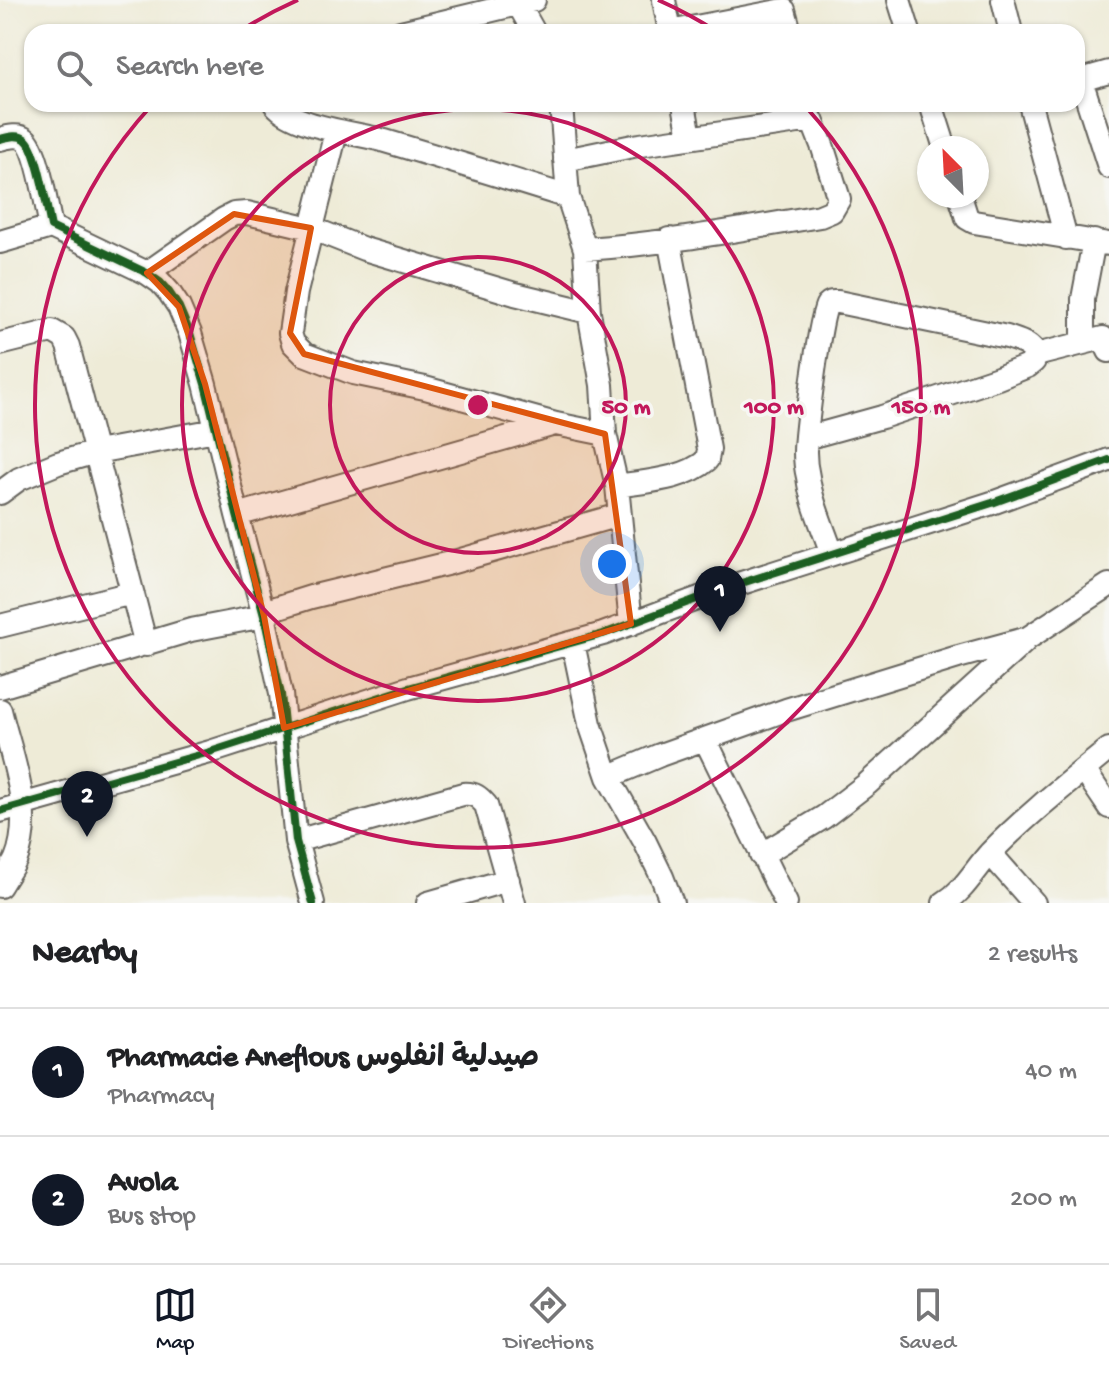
<!DOCTYPE html>
<html lang="en">
<head>
<meta charset="utf-8">
<style>
	:root { --surface:#fff; --page:#f2f2f2; --text:#202124; --muted:#757577; --line:#e0e0e0; --accent:#111827 }
	body { margin:0; font-family:"Gochi Hand","Playpen Sans Arabic",sans-serif; background:var(--page); color:var(--text) }
	.compass { position:absolute; left:917px; top:136px; width:72px; height:72px; border-radius:50%; background:var(--surface); box-shadow:0 2px 6px #0004; rotate:336deg }
	.you { position:absolute; left:612px; top:564px; width:28px; height:28px; margin:-20px; border:6px solid #fff; border-radius:50%; background:#1a73e8; box-shadow:0 0 0 12px #1a73e833 }
	.badge { display:grid; place-items:center; width:52px; height:52px; border-radius:50%; background:var(--accent); color:#fff; font-size:26px; font-weight:700 }
	.pin { position:absolute; translate:-50% -66px; filter:drop-shadow(0 2px 4px #0008) }
	.pin::after { content:''; position:absolute; top:42px; width:28px; height:24px; background:inherit; clip-path:polygon(0 0,100% 0,50% 100%) }
	.list { margin:0; padding:0; list-style:none }
	h2 { display:flex; justify-content:space-between; align-items:center; height:104px; margin:0; padding:0 32px; font-size:34px }
	h2 small { font-size:26px; font-weight:400; color:var(--muted) }
	.list li { display:grid; grid-template-columns:52px 1fr auto; gap:24px; align-items:center; box-sizing:border-box; height:128px; padding:0 32px; border-top:2px solid var(--line) }
	.list b { display:block; font-size:30px; white-space:nowrap }
	.list p { margin:0; font-size:26px; white-space:nowrap; color:var(--muted) }
	.list em { font-size:26px; font-style:normal; color:var(--muted) }
	.icon { flex:none; width:44px; height:44px; fill:none; stroke:currentColor; stroke-width:2; stroke-linecap:round; stroke-linejoin:round }
	.map { position:relative; flex:none; width:1109px; height:903px; overflow:hidden }
	.search { position:absolute; background:var(--surface); box-shadow:0 2px 6px #0004; left:24px; right:24px; top:24px; height:88px; display:flex; align-items:center; gap:20px; box-sizing:border-box; padding:0 28px; border-radius:24px; color:var(--muted); font-size:30px }
	.sheet { height:360px; background:var(--surface) }
	nav { display:flex; justify-content:space-around; align-items:center; box-sizing:border-box; height:112px; border-top:2px solid var(--line); background:var(--surface); font-size:22px; color:var(--muted) }
	nav a { display:grid; justify-items:center; gap:4px }
	nav .on { color:var(--accent) }
	.map>svg:first-child { display:block }
</style>
</head>
<body>
<div class="map">
<svg width="1109" height="903" viewBox="0 0 1109 903">
	<rect width="100%" height="100%" fill="#f6f6f2"/>
	<filter id="ink" filterUnits="userSpaceOnUse"><feTurbulence type="fractalNoise" baseFrequency=".0125" numOctaves="2"/><feDisplacementMap in="SourceGraphic" scale="16" xChannelSelector="R" yChannelSelector="G"/><feConvolveMatrix kernelMatrix="1 2 1 2 8 2 1 2 1" color-interpolation-filters="sRGB"/></filter>
	<filter id="wash" filterUnits="userSpaceOnUse"><feTurbulence type="fractalNoise" baseFrequency=".006" numOctaves="4" result="noise"/><feDisplacementMap in="SourceGraphic" scale="32" xChannelSelector="R" yChannelSelector="G"/><feGaussianBlur stdDeviation="1.8" result="paint"/><feColorMatrix in="noise" values="0 0 0 0 0 0 0 0 0 0 0 0 0 0 0 0 0 1.4 0 .05"/><feComposite in="paint" operator="in"/></filter>
	<g filter="url(#wash)">
		<rect width="100%" height="100%" fill="#eeebd7"/>
	</g>
	<g filter="url(#ink)">
		<g fill="none" stroke-linecap="round" stroke-linejoin="round">
			<g stroke="#66645d" stroke-width="26">
				<path id="minor" d="M 516,0 L 534,32
					M 664,0 L 670,32
					M 899,0 L 909,32
					M 1003,0 L 1011,32
					M 401,32 L 534,0
					M 670,32 L 784,10 L 790,32
					M 1081,80 L 1109,167
					M 1077,81 L 1109,72
					M 275,104 C 295,128 355,132 385,141 C 446,159 507,178 568,197
					M 561,104 L 568,197 L 585,249 L 589,312 L 602,385 L 605,434 L 617,486 L 631,624
					M 684,104 L 690,137
					M 931,104 L 945,148
					M 1030,104 L 1066,238
					M 336,132 L 296,292 L 290,333 L 293,343 L 304,354 L 353,373 L 425,388 L 556,424 L 605,434
					M 0,139 C 8,137 18,134 25,139 C 38,148 47,210 51,227 L 147,273 L 160,282 L 169,292 L 179,307 L 190,333 L 205,384 L 237,515 L 264,616 L 281,694 L 296,841 L 313,903
					M 565,160 L 633,146 L 812,120 L 823,148 L 839,199 L 832,211 L 820,216 C 742,229 664,244 585,249
					M 960,196 L 967,218 L 974,222 L 1109,244
					M 0,242 L 51,227
					M 147,273 L 224,219 L 234,214 L 247,213 L 311,228 L 364,249 L 515,294 L 589,312
					M 1083,343 L 1083,299 L 1094,241
					M 0,344 L 52,331 L 64,338 L 68,346 L 146,645
					M 1036,355 L 1103,338 L 1109,351
					M 806,438 L 882,417 L 998,378 L 1028,366 L 1034,361 L 1036,355 C 1030,343 1018,341 1007,337 L 838,302 C 832,302 831,301 827,305 C 820,313 805,436 805,452 C 805,461 806,469 808,477 C 811,503 824,529 832,554
					M 617,486 C 646,481 684,480 707,460 L 709,449 L 669,239
					M 0,493 L 19,479 L 58,463 L 96,452 L 216,430
					M 237,515 L 555,424
					M 0,626 L 132,593
					M 573,643 L 590,724 L 608,777 L 645,842 L 662,877 L 672,903
					M 0,687 L 191,630 L 264,616 L 276,608 L 311,597 L 450,563 L 619,515
					M 0,710 C 11,756 35,813 16,859 C 12,868 5,877 0,886
					M 705,739 L 786,903
					M 1084,770 L 1109,807
					M 608,777 L 660,755 L 786,710 L 958,657 L 1028,638 L 1109,585
					M 0,811 L 210,752 L 408,688 L 603,634 L 726,588 L 992,503 L 1109,460
					M 296,841 L 463,794 C 475,793 479,797 486,805 L 514,903
					M 990,853 L 1034,903
					M 761,855 L 824,817 L 867,784 L 1024,642
					M 428,903 L 508,880
					M 944,903 C 964,891 975,869 991,852 C 1027,815 1069,782 1109,749"/>
			</g>
			<use href="#minor" stroke="#fff" stroke-width="22"/>
			<g stroke="#f6f6f2" stroke-width="13">
				<path id="cycleway" d="M 0,139 C 8,137 18,134 25,139 C 38,148 47,210 51,227 L 147,273 L 160,282 L 169,292 L 179,307 L 190,333 L 205,384 L 237,515 L 264,616 L 281,694 L 296,841 L 313,903
					M 0,811 L 210,752 L 408,688 L 603,634 L 726,588 L 992,503 L 1109,460"/>
			</g>
			<use href="#cycleway" stroke="#1b5e20" stroke-width="8"/>
		</g>
	</g>
	<path fill="#de560d" fill-opacity="0.2" stroke="#de560d" stroke-width="6" stroke-linejoin="round" d="M 234,214 L 311,228 L 290,333 L 304,354 L 605,434 L 631,624 L 284,728 L 264,616 L 205,384 L 179,307 L 147,273 Z"/>
	<g fill="none" stroke="#c2185b" stroke-width="4">
		<circle cx="478" cy="405" r="148"/>
		<circle cx="478" cy="405" r="296"/>
		<path d="M240 31A443 443 0 0 1 298 0M658 0A443 443 0 0 1 716 31M805 106A443 443 0 1 1 151 106"/>
	</g>
	<circle cx="478" cy="405" r="12" fill="#c2185b" stroke="#f6f6f2" stroke-width="4"/>
	<g font-size="24" text-anchor="middle" font-weight="bold" fill="#c2185b" stroke="#f6f6f2" stroke-width="7" stroke-linejoin="round" paint-order="stroke">
		<text x="626" y="413">50 m</text>
		<text x="774" y="413">100 m</text>
		<text x="921" y="413">150 m</text>
	</g>
</svg>
<svg class="compass" viewBox="-18 -18 36 36"><path d="M0-13l5 13h-10z" fill="#e53935"/><path d="M0 13l5-13h-10z" fill="#757577"/></svg>
<div class="you"></div>
<div class="pin badge" style="left:720px;top:632px">1</div>
<div class="pin badge" style="left:87px;top:837px">2</div>
<div class="search"><svg class="icon" aria-label="search" viewBox="0 0 24 24"><circle cx="10" cy="10" r="6"/><path d="M15 15l6 6"/></svg>Search here</div>
</div>
<section class="sheet">
<h2>Nearby<small>2 results</small></h2>
<ul class="list">
<li><span class="badge">1</span><div><b>Pharmacie Aneflous صيدلية انفلوس</b><p>Pharmacy</p></div><em>40 m</em></li>
<li><span class="badge">2</span><div><b>Avola</b><p>Bus stop</p></div><em>200 m</em></li>
</ul>
</section>
<nav>
<a class="on"><svg class="icon" aria-label="map" viewBox="0 0 24 24"><path d="M3 6l6-2 6 2 6-2v14l-6 2-6-2-6 2zM9 4v14M15 6v14"/></svg>Map</a>
<a><svg class="icon" aria-label="directions" viewBox="0 0 24 24"><path d="M12 3l9 9-9 9-9-9zM9 14v-3h6M13 9l2 2-2 2"/></svg>Directions</a>
<a><svg class="icon" aria-label="saved" viewBox="0 0 24 24"><path d="M7 4h10v16l-5-4-5 4z"/></svg>Saved</a>
</nav>
</body>
</html>
